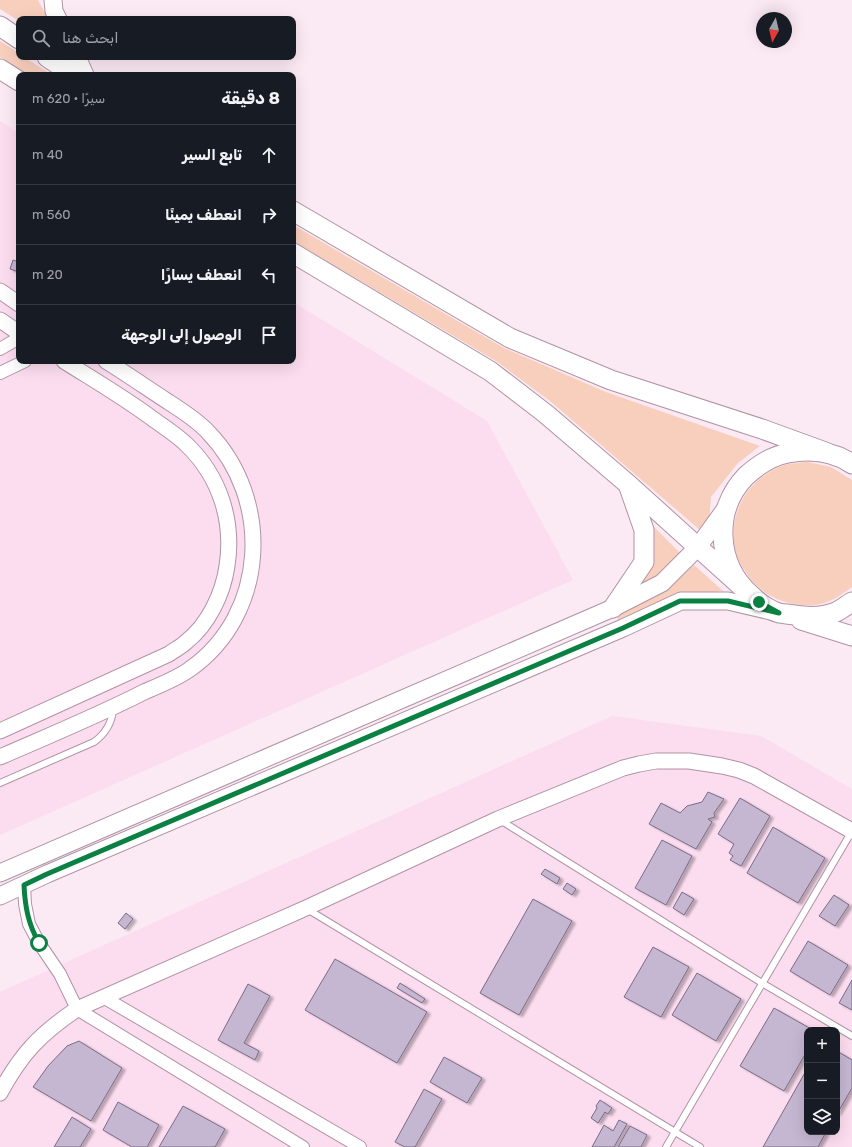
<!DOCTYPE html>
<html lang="ar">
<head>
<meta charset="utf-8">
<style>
	:root { --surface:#171b24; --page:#242831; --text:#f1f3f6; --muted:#9ea1a6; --line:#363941 }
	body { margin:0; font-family:Rubik,Vazirmatn,sans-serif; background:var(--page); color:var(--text); direction:rtl }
	.controls { position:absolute; right:12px; bottom:12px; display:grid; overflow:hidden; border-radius:8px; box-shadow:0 4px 16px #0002 }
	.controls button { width:36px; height:36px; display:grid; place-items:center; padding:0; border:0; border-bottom:1px solid var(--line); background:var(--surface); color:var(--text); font:20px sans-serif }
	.compass { position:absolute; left:756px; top:12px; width:36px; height:36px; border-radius:50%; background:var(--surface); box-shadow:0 4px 16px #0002; rotate:188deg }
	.stop { position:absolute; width:12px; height:12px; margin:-9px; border:3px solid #0b8043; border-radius:50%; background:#fff }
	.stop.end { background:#0b8043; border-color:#fff; box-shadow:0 1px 4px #0008 }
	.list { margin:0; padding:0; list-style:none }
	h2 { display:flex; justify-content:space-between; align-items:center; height:52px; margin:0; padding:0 16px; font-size:17px }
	h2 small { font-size:13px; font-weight:400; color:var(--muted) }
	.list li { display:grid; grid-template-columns:26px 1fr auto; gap:12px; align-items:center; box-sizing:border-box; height:60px; padding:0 16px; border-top:1px solid var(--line) }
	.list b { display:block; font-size:15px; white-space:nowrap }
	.list em { font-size:13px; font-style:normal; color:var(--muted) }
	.icon { flex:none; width:22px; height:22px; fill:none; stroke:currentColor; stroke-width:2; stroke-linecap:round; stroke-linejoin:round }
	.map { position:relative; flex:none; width:852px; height:1147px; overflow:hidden; direction:ltr }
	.search { position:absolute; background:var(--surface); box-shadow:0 4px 16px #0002; left:16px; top:16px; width:280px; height:44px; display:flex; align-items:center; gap:10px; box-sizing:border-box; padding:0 14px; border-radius:8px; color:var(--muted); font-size:15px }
	.panel { position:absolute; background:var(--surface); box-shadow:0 4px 16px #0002; left:16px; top:72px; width:280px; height:292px; border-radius:8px; direction:rtl }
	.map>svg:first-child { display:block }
</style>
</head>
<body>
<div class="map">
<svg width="852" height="1147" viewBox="0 0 852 1147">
	<defs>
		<filter id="shadow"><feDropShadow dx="3.5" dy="2" stdDeviation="1" flood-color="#0004"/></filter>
	</defs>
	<rect width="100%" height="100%" fill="#fbe9f4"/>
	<path fill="#fcddf0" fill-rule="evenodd" d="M 0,121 L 19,133 L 19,361 L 293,361 L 293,302 L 487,421 L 573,580 L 0,835 Z
		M 612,716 L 761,736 L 852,789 L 852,1147 L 0,1147 L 0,992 ZM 807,1030 L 837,1030 L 837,1132 L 807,1132 Z"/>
	<path fill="#f8cfbd" d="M 0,0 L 38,0 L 48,19 L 19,19 L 19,21 L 0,9 Z
		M 0,41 L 19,53 L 19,57 L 24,57 L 52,75 L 27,75 L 0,57 Z
		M 293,225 L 504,348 L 606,392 L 760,446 L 738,463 L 711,497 L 708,537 L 550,401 L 496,361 L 293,241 Z
		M 808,462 L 831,467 L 852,480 L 852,587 C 841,595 828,604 814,605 C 784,607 758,594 743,568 C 741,565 739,561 737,557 C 725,518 745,479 784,465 C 791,463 800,463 808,462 Z
		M 652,525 L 680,553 L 658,576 L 640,585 L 652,564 Z
		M 694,565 L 723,591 L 678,595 L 619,621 L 616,614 L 669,588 Z"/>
	<path fill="#c5b6d2" stroke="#7a6c85" filter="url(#shadow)" d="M 13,260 L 19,262 L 19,272 L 10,269 Z
		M 708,792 L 724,799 L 714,813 L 715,817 L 708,819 L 712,822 L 696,849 L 649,824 L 661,803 L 680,813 L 687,806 L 702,802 Z
		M 740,798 L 770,816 L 741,866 L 730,860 L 733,856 L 729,853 L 734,844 L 718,834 Z
		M 773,827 L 825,858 L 798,903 L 747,873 Z
		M 662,840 L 692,856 L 666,905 L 635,888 Z
		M 545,869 L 560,878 L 557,884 L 541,874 Z
		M 567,883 L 576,889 L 572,895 L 563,889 Z
		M 682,892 L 694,899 L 684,915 L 673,908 Z
		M 834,895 L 849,905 L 835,926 L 819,916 Z
		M 533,899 L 572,921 L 519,1015 L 480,993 Z
		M 126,913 L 133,919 L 125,929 L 118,923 Z
		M 808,941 L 848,965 L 830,995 L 790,971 Z
		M 653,947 L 689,967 L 661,1017 L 624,997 Z
		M 335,959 L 427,1012 L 397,1063 L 305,1010 Z
		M 697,973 L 741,999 L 716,1041 L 672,1015 Z
		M 852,980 L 852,1010 L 839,1003 Z
		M 400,983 L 425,999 L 422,1003 L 397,988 Z
		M 248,984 L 270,996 L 244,1043 L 259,1051 L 255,1060 L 218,1040 Z
		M 774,1008 L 813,1030 L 807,1030 L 807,1051 L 784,1091 L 740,1066 Z
		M 79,1041 L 122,1068 L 91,1121 L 33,1087 L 48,1066 L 67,1046 Z
		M 837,1051 L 852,1060 L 852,1088 L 837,1114 Z
		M 444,1057 L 482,1078 L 467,1103 L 430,1082 Z
		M 807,1069 L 807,1132 L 826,1132 L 818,1147 L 763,1147 Z
		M 424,1089 L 442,1099 L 415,1147 L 405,1147 L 395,1142 Z
		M 600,1100 L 612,1108 L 608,1114 L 605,1112 L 598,1123 L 591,1118 L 597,1108 L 596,1106 Z
		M 118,1102 L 159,1125 L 147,1147 L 132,1147 L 103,1130 Z
		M 183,1106 L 225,1129 L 215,1147 L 159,1147 Z
		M 72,1117 L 91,1129 L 80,1147 L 54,1147 Z
		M 619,1120 L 627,1124 L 614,1147 L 592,1147 L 604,1125 L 613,1131 Z
		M 630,1126 L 647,1135 L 641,1147 L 618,1147 Z"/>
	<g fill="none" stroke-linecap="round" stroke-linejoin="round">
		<g stroke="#b093a4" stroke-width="8">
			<path id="service" d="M 0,783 L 94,742 C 105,734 112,723 113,709
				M 500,820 L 762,983 L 852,1036
				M 307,909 L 700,1147
				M 666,1147 L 852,831"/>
		</g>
		<g stroke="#b093a4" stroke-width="14">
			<path id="minor" d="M 0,349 L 19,338
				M 0,373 L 25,361
				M 24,885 L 25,904 L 29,924 L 39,943 L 60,974 L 77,1009 L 303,1147
				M 103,997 L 360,1147"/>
		</g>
		<g stroke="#b093a4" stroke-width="17">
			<path id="tertiary" d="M 0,291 L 19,304
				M 0,320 L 19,333
				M 0,731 L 169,654 C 174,650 181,647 186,642 C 208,625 223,594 227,566 C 234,521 220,477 187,445 C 177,435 164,427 153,419 C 125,398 94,380 64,361
				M 0,757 C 48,736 97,716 144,692 C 158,686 178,678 190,669 C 268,614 273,499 208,432 C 197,420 181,410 167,401 C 147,388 127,374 106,361
				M 0,1093 C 21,1054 40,1034 77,1009 L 306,908 L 498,819 L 623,768 L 639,764 L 656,761 L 689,761 L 722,766 L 739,770 L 754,776 L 852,831"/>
		</g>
		<g stroke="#b093a4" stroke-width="19">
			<path id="secondary" d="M 53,0 L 54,11 L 58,19
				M 77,57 L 85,75
				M 0,873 L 613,608 L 662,583 L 698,547 L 726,508
				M 0,896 L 47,874 L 623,628 L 681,601 L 728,601 L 771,611"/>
		</g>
		<g stroke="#b093a4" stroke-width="21">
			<path id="primary" d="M 0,26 L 19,39
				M 47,57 L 74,75
				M 0,69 L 19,81
				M 293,211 L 510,338 L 611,380 L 762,429 L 828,453
				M 293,253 L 490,371 L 546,414 L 629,485 L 742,587
				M 852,464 C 833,451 810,449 788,453 C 772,456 758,465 746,476 C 713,510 716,564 751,595 C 759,603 769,610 779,613 C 784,614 789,614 794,615 C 807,617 824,617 836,612 C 842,609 847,605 852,602
				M 613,608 L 644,562 L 644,530 L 629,487
				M 801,620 L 852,636"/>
		</g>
		<use href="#service" stroke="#fff" stroke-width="6"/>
		<use href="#minor" stroke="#fff" stroke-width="12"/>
		<use href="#tertiary" stroke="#fff" stroke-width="15"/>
		<use href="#secondary" stroke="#fff" stroke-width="17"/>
		<use href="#primary" stroke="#fff" stroke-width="19"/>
	</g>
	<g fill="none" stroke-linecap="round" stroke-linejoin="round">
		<path stroke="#0b8043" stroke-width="5" d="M 39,943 C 28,924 25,906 24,885 L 47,874 L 623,628 L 680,601 L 728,601 L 779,613 L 759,602"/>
	</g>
</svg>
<div class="controls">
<button>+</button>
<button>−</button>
<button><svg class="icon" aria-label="layers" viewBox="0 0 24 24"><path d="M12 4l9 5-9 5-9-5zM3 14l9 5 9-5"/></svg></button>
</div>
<svg class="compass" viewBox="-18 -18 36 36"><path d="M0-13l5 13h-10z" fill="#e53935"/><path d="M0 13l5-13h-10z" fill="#9ea1a6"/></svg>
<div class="stop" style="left:39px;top:943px"></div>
<div class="stop end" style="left:759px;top:602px"></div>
<div class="search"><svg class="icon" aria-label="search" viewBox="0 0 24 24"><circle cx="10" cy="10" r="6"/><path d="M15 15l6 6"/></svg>ابحث هنا</div>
<section class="panel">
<h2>8 دقيقة<small>سيرًا · 620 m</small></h2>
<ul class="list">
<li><svg class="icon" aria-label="ahead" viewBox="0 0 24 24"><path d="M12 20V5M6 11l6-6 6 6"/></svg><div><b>تابع السير</b></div><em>40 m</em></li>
<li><svg class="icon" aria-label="right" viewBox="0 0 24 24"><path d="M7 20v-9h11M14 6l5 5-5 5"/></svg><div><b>انعطف يمينًا</b></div><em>560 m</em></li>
<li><svg class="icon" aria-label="left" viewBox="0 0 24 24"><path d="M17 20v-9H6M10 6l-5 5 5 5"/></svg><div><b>انعطف يسارًا</b></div><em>20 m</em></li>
<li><svg class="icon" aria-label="arrive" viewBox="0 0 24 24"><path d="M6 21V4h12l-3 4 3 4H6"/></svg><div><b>الوصول إلى الوجهة</b></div></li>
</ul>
</section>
</div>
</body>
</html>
